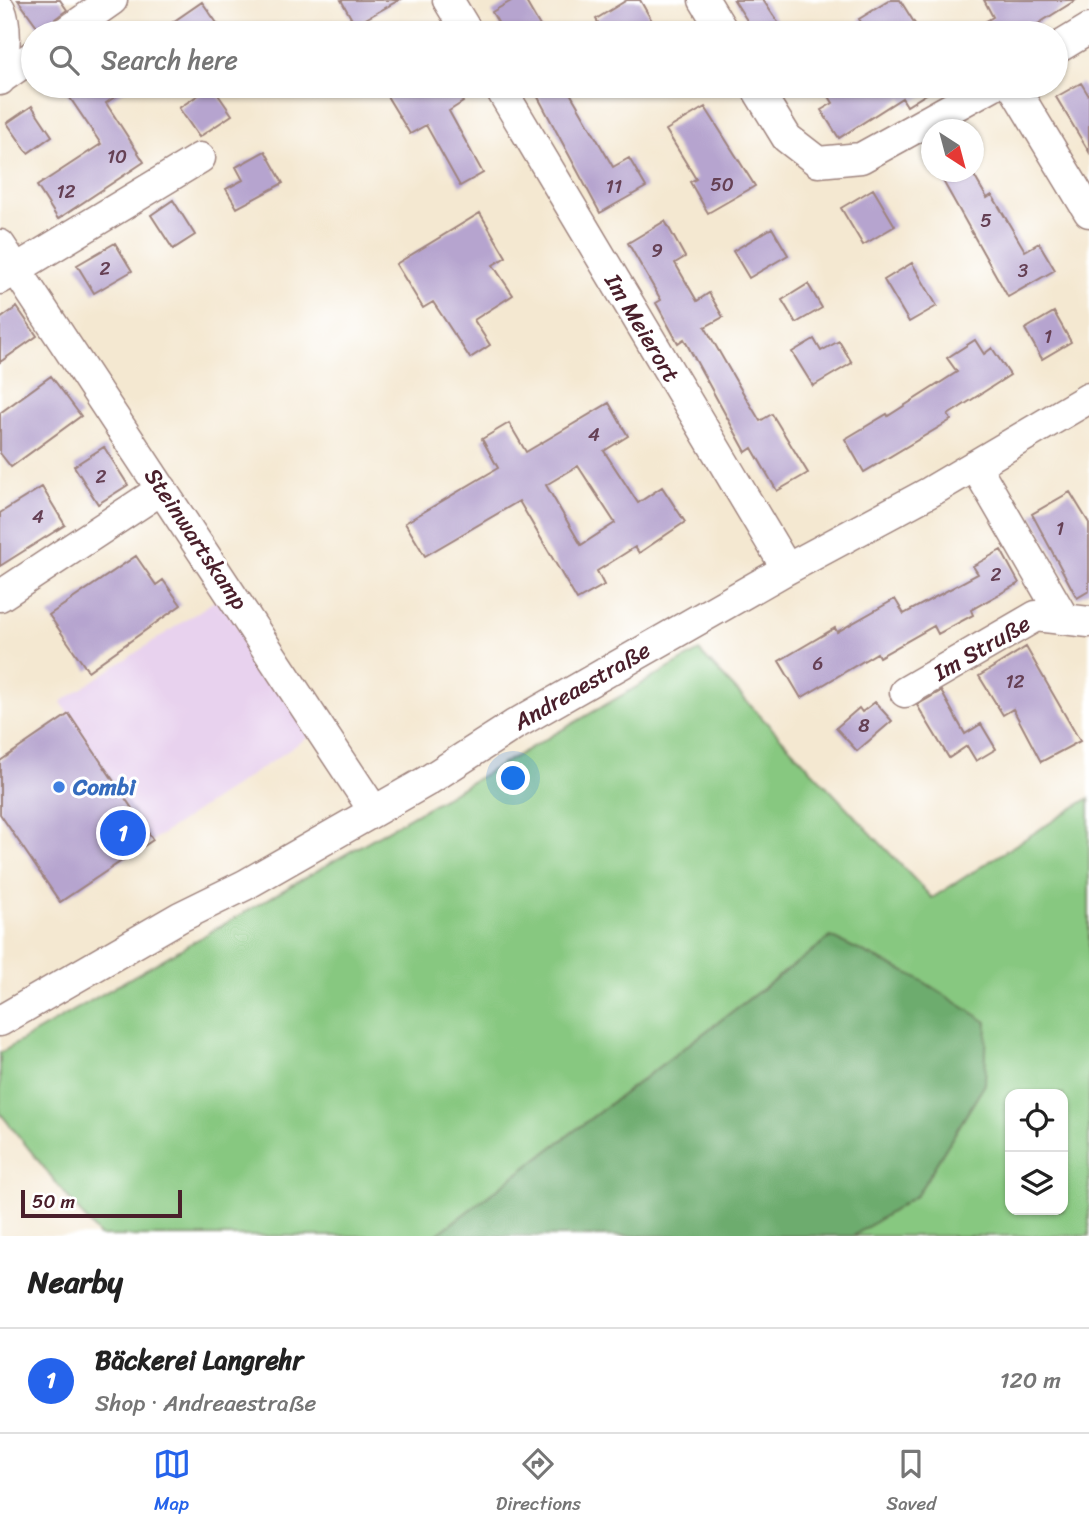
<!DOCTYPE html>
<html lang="en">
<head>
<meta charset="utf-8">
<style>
	:root { --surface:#fff; --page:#f6f6f6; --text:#222; --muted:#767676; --line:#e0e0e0; --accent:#2563eb }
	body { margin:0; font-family:Sriracha,sans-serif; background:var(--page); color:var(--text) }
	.controls { position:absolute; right:21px; bottom:21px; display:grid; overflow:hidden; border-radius:14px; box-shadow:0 2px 5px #0004 }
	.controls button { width:63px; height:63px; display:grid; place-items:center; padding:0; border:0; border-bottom:2px solid var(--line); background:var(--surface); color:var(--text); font:35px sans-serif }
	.compass { position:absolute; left:921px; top:119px; width:63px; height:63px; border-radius:50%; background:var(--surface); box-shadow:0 2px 5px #0004; rotate:144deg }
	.scale { position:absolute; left:21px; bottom:18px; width:161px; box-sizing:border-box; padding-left:7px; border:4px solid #4a1f2b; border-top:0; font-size:19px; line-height:24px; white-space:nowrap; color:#4a1f2b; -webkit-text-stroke:5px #fff; paint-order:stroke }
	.you { position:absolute; left:514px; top:779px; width:24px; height:24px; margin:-18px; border:5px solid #fff; border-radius:50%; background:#1a73e8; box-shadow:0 0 0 10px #1a73e833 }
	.badge { display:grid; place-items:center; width:46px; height:46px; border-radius:50%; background:var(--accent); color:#fff; font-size:23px; font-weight:700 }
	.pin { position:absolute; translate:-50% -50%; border:4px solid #fff; box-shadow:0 2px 7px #0006 }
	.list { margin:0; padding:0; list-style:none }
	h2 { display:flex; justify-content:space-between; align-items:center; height:91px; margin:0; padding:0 28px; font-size:30px }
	h2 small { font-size:23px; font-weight:400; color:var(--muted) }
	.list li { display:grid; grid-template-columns:46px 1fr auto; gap:21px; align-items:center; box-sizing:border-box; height:105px; padding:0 28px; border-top:2px solid var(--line) }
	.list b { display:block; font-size:26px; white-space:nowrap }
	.list p { margin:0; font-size:23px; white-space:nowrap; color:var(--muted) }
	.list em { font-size:23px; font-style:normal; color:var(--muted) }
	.icon { flex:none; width:38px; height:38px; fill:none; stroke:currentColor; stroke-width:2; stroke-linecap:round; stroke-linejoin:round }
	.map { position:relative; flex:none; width:1089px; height:1236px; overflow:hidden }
	.search { position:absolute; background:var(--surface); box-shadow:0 2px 5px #0004; left:21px; right:21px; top:21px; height:77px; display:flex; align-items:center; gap:18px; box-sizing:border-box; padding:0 24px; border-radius:38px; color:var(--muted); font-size:26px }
	.sheet { height:196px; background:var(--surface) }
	nav { display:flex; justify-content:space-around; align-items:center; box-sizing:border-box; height:98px; border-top:2px solid var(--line); background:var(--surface); font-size:19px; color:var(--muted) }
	nav a { display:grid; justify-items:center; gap:4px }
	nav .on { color:var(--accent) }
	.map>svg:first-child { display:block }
</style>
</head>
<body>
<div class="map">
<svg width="1089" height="1236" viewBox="0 0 1089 1236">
	<rect width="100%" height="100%" fill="#fff"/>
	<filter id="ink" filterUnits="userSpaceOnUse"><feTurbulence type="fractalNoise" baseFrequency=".0143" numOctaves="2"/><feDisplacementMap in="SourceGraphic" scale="14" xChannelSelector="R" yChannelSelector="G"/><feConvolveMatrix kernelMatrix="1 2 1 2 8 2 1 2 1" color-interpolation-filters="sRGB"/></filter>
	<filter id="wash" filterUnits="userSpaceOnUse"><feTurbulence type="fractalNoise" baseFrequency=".00686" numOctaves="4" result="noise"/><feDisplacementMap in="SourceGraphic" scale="28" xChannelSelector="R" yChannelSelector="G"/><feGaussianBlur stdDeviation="1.57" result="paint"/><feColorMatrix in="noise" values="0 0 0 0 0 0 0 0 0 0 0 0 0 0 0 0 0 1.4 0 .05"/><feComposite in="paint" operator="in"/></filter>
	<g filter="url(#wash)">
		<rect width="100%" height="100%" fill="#f4e8d1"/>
		<path fill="#e8d2ee" d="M 219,598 L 310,736 L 60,902 L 0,814 L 0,761 L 69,715 L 61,702 Z"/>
		<path fill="#87c880" stroke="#687456" stroke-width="2" fill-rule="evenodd" d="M 699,651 L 932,898 L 1089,798 L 1089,1236 L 853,1236 L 917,1195 L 985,1084 L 831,937 L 435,1236 L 99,1236 L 0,1113 L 0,1053 ZM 1010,1094 L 1063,1094 L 1063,1210 L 1010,1210 Z"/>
		<path fill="#6dac6e" stroke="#5c664c" stroke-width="2" d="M 831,937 L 916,977 L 987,1022 L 985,1084 L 917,1195 L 853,1236 L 435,1236 Z"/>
		<g id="blocks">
			<path fill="#b6a4cf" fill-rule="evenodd" d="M 18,0 L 60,0 L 67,10 L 55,19 L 48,30 L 42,33 Z
				M 341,0 L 399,0 L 355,25 Z
				M 513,0 L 525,0 L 544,33 L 504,33 L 492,12 Z
				M 627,0 L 640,0 L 652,21 L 631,33 L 604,33 L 596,19 Z
				M 734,0 L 763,0 L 785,33 L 755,33 Z
				M 890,0 L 900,0 L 915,24 L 900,33 L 868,33 L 859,19 Z
				M 984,0 L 1076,0 L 1023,33 L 966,33 L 993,17 Z
				M 202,2 L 224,33 L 157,33 Z
				M 1081,83 L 1089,96 L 1089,152 L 1056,97 Z
				M 62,86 L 131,86 L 106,103 L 144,162 L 58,219 L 37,186 L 101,144 Z
				M 212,86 L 232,115 L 199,137 L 179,108 Z
				M 404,86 L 453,86 L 463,102 L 449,111 L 483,173 L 460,186 L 426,125 L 410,134 L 387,96 Z
				M 532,86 L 566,86 L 613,167 L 629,158 L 646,187 L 600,213 Z
				M 838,86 L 939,86 L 907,106 L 902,98 L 839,138 L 821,110 L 833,103 L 827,93 Z
				M 32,106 L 52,136 L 28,153 L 7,123 Z
				M 705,107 L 755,186 L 708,213 L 690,182 L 696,179 L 666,130 Z
				M 265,151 L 283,183 L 237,208 L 226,189 L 243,180 L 236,167 Z
				M 938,172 L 972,172 L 987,198 L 992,195 L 1025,251 L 1039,243 L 1055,270 L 1008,297 Z
				M 873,189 L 895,226 L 863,245 L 841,208 Z
				M 173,200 L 195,235 L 173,249 L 151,215 Z
				M 480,213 L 506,257 L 493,265 L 513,295 L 474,320 L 490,345 L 470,358 L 433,302 L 423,308 L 396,264 Z
				M 665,221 L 685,257 L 675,263 L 697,301 L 709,293 L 723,317 L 705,327 L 736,381 L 760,421 L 772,414 L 808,473 L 777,491 L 752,448 L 746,452 L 684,339 L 678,343 L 656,303 L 661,300 L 628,243 Z
				M 772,228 L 788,255 L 749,278 L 733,251 Z
				M 115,243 L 132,271 L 94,293 L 77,265 Z
				M 912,263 L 937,306 L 909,322 L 884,280 Z
				M 808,284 L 822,308 L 796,323 L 782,300 Z
				M 17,307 L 37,336 L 0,362 L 0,319 Z
				M 1054,312 L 1071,342 L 1042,359 L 1025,329 Z
				M 814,339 L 821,351 L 839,341 L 852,363 L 813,386 L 792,352 Z
				M 975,340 L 984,354 L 992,348 L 1010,375 L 948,415 L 951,420 L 864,472 L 845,439 L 887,414 L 888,416 L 957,372 L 947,358 Z
				M 51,376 L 81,416 L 11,467 L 0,453 L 0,413 Z
				M 609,403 L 628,436 L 604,451 L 638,503 L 662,487 L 685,522 L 639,553 L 635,547 L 597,571 L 604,585 L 577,600 L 519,501 L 425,556 L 405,523 L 498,468 L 482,439 L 509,423 L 526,452 ZM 578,466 L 615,523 L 581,545 L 546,485 Z
				M 104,447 L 128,485 L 98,504 L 74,466 Z
				M 42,487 L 65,525 L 0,566 L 0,513 Z
				M 1070,492 L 1089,523 L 1089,591 L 1077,598 L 1032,514 Z
				M 1001,550 L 1019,583 L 971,610 L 973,615 L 938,634 L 934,626 L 879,657 L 877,653 L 801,698 L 779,661 L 835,628 L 837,632 L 895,599 L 904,614 L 978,574 L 973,566 Z
				M 136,556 L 156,585 L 163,580 L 181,605 L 88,671 L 49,615 Z
				M 1026,647 L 1080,741 L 1041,762 L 1013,709 L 1003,715 L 979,676 Z
				M 941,691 L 965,734 L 981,724 L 996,749 L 976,761 L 967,746 L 949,758 L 917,705 Z
				M 875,702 L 892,721 L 857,751 L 836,728 L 859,708 L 862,712 Z
				M 69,714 L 153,840 L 60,902 L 0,814 L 0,761 Z"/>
		</g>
	</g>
	<g filter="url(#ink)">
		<use href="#blocks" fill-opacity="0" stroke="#9f847e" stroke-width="2"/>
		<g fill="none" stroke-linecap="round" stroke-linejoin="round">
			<g stroke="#9f847e" stroke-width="33">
				<path id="minor" d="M 448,0 L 468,33
					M 704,0 L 724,33
					M 0,9 C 9,31 3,58 0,80
					M 65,33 L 112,0
					M 1056,49 L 1089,29
					M 0,79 L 33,56
					M 499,86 L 787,569
					M 755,86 L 787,138 L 818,162 L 861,158 L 991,86
					M 1013,86 L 1089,212
					M 0,245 L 374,811
					M 0,279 L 200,158
					M 975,465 L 1063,617
					M 0,596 L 162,489
					M 905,692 L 1036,616 L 1089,622
					M 0,1021 L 180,917 L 245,885 L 427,781 L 514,725 L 787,569 L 930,492 L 1089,398"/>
			</g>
			<use href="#minor" stroke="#fff" stroke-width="30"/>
		</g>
	</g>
	<circle fill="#3f7fe0" stroke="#fff" stroke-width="2.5" cx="59" cy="787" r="7"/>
	<g text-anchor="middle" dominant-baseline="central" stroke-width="6" stroke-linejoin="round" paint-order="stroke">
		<g font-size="19" fill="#654054">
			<text x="117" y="156">10</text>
			<text x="722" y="184">50</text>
			<text x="614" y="186">11</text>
			<text x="66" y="191">12</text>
			<text x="986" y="220">5</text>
			<text x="657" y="250">9</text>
			<text x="105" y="268">2</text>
			<text x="1023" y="270">3</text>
			<text x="1048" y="336">1</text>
			<text x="594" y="434">4</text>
			<text x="101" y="476">2</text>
			<text x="38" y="516">4</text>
			<text x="1060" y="528">1</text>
			<text x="996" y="574">2</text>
			<text x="818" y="663">6</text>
			<text x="1015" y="681">12</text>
			<text x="864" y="725">8</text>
		</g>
		<g font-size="23" fill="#4a1f2b" stroke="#fff">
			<text transform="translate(642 328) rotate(59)">Im Meierort</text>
			<text transform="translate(196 539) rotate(56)">Steinwartskamp</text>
			<text transform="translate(982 648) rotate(-30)">Im Struße</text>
			<text transform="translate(582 686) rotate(-30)">Andreaestraße</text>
		</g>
		<g font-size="23" font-weight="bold" fill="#366cbe" stroke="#fff" text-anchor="start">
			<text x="73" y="787">Combi</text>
		</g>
	</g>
</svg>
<div class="controls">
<button><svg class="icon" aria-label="locate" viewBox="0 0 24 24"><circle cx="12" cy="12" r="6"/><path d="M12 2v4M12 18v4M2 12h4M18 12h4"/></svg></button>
<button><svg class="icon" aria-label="layers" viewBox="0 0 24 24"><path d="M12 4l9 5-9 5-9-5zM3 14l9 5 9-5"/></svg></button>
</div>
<svg class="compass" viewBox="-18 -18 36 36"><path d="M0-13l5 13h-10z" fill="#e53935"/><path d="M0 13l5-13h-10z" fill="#767676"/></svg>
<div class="scale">50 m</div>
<div class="you"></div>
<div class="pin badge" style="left:123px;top:833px">1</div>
<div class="search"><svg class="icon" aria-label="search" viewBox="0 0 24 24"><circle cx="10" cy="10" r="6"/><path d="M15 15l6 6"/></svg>Search here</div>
</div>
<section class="sheet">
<h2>Nearby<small></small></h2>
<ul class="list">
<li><span class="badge">1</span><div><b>Bäckerei Langrehr</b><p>Shop · Andreaestraße</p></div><em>120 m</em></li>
</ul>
</section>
<nav>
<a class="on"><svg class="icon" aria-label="map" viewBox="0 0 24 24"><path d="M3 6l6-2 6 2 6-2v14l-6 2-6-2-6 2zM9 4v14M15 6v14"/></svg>Map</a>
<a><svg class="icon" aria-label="directions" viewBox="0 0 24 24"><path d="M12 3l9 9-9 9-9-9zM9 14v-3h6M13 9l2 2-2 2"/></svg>Directions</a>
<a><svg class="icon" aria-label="saved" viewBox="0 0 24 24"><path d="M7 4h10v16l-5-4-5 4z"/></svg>Saved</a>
</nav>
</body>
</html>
